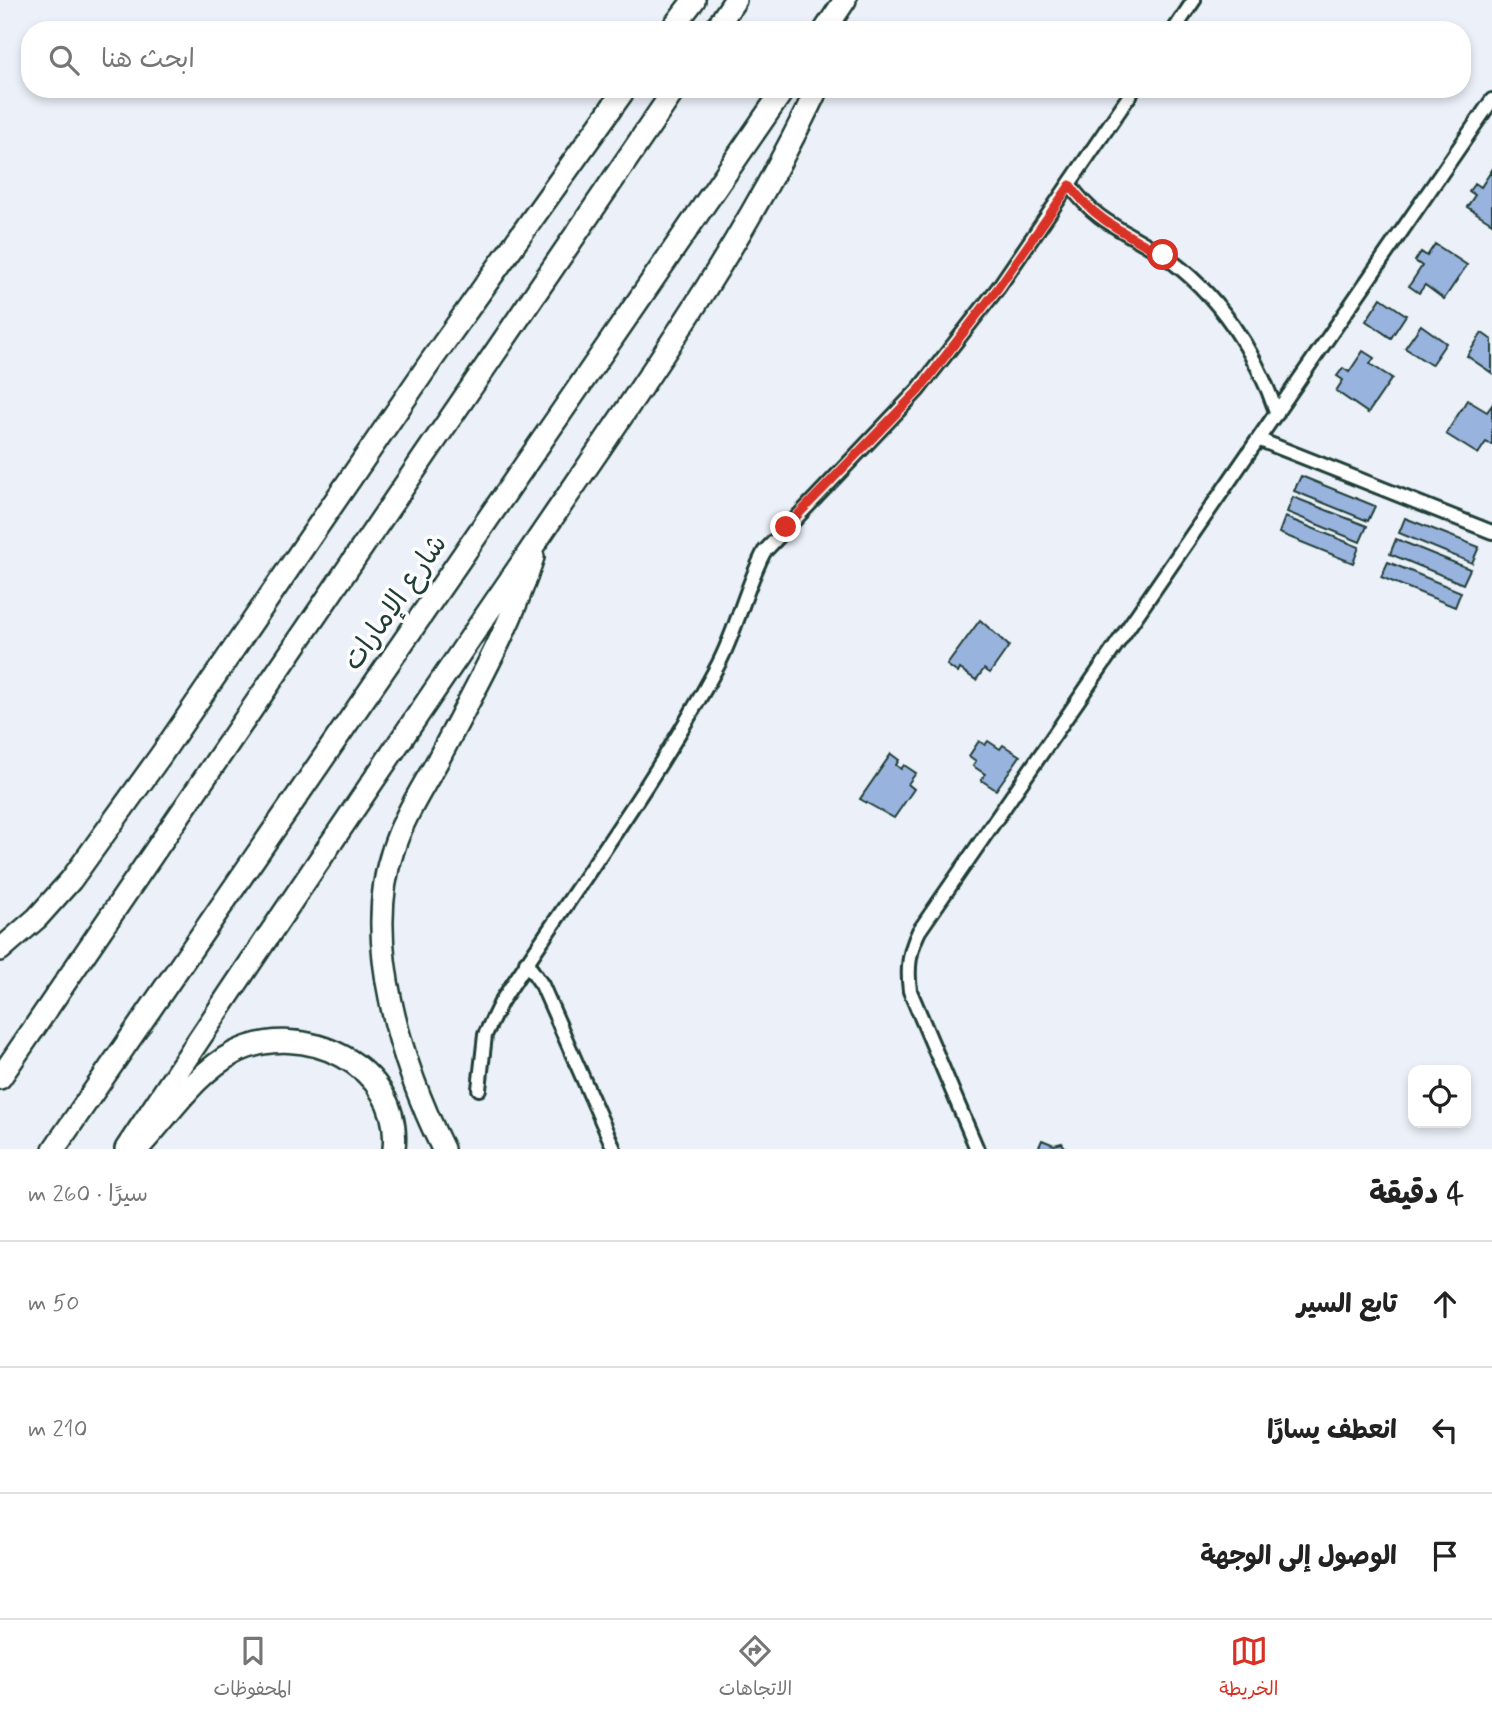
<!DOCTYPE html>
<html lang="ar">
<head>
<meta charset="utf-8">
<style>
	:root { --surface:#fff; --page:#f2f2f2; --text:#222; --muted:#767676; --line:#e0e0e0; --accent:#d93025 }
	body { margin:0; font-family:Mynerve,"Playpen Sans Arabic",sans-serif; background:var(--page); color:var(--text); direction:rtl }
	.controls { position:absolute; right:21px; bottom:21px; display:grid; overflow:hidden; border-radius:14px; box-shadow:0 4px 10px #0003 }
	.controls button { width:63px; height:63px; display:grid; place-items:center; padding:0; border:0; border-bottom:2px solid var(--line); background:var(--surface); color:var(--text); font:35px sans-serif }
	.stop { position:absolute; width:21px; height:21px; margin:-16px; border:5px solid #d93025; border-radius:50%; background:#fff }
	.stop.end { background:#d93025; border-color:#fff; box-shadow:0 2px 7px #0008 }
	.list { margin:0; padding:0; list-style:none }
	h2 { display:flex; justify-content:space-between; align-items:center; height:91px; margin:0; padding:0 28px; font-size:30px }
	h2 small { font-size:23px; font-weight:400; color:var(--muted) }
	.list li { display:grid; grid-template-columns:46px 1fr auto; gap:21px; align-items:center; box-sizing:border-box; height:126px; padding:0 28px; border-top:2px solid var(--line) }
	.list b { display:block; font-size:26px; white-space:nowrap }
	.list em { font-size:23px; font-style:normal; color:var(--muted) }
	.icon { flex:none; width:38px; height:38px; fill:none; stroke:currentColor; stroke-width:2; stroke-linecap:round; stroke-linejoin:round }
	.map { position:relative; flex:none; width:1492px; height:1149px; overflow:hidden; direction:ltr }
	.search { position:absolute; background:var(--surface); box-shadow:0 4px 10px #0003; left:21px; right:21px; top:21px; height:77px; display:flex; align-items:center; gap:18px; box-sizing:border-box; padding:0 24px; border-radius:28px; color:var(--muted); font-size:26px }
	.sheet { height:469px; background:var(--surface) }
	nav { display:flex; justify-content:space-around; align-items:center; box-sizing:border-box; height:98px; border-top:2px solid var(--line); background:var(--surface); font-size:19px; color:var(--muted) }
	nav a { display:grid; justify-items:center; gap:4px }
	nav .on { color:var(--accent) }
	.map>svg:first-child { display:block }
</style>
</head>
<body>
<div class="map">
<svg width="1492" height="1149" viewBox="0 0 1492 1149">
	<rect width="100%" height="100%" fill="#ebf0f9"/>
	<filter id="ink" filterUnits="userSpaceOnUse"><feTurbulence type="fractalNoise" baseFrequency=".0143" numOctaves="2"/><feDisplacementMap in="SourceGraphic" scale="14" xChannelSelector="R" yChannelSelector="G"/><feConvolveMatrix kernelMatrix="1 2 1 2 8 2 1 2 1" color-interpolation-filters="sRGB"/></filter>
	<g filter="url(#ink)">
		<path fill="#99b3df" stroke="#1f3d34" stroke-width="2" d="M 1492,170 L 1492,223 L 1467,207 L 1475,195 L 1469,191 L 1475,183 L 1481,187 Z
			M 1435,244 L 1467,265 L 1444,299 L 1425,285 L 1419,293 L 1409,286 L 1422,266 L 1415,261 L 1421,252 L 1427,256 Z
			M 1381,298 L 1406,315 L 1391,338 L 1366,321 Z
			M 1421,325 L 1446,343 L 1431,365 L 1405,348 Z
			M 1482,333 L 1492,340 L 1492,373 L 1467,356 Z
			M 1363,351 L 1374,358 L 1370,364 L 1392,378 L 1368,413 L 1336,391 L 1343,380 L 1337,376 L 1343,368 L 1349,372 Z
			M 1467,400 L 1487,412 L 1492,405 L 1492,445 L 1486,442 L 1478,454 L 1446,434 Z
			M 1301,476 L 1375,506 L 1368,521 L 1294,491 Z
			M 1293,497 L 1367,526 L 1360,542 L 1287,512 Z
			M 1285,517 L 1359,547 L 1353,563 L 1279,533 Z
			M 1405,518 L 1479,547 L 1472,563 L 1399,533 Z
			M 1396,539 L 1470,569 L 1463,584 L 1390,554 Z
			M 1388,562 L 1461,592 L 1455,607 L 1381,577 Z
			M 980,620 L 1009,646 L 990,673 L 984,669 L 976,680 L 960,669 L 958,673 L 947,665 Z
			M 979,741 L 985,745 L 988,741 L 1000,749 L 1003,745 L 1020,756 L 996,790 L 981,780 L 985,774 L 973,766 L 976,761 L 969,756 Z
			M 891,754 L 899,760 L 896,765 L 901,769 L 904,765 L 916,773 L 908,784 L 914,789 L 894,818 L 860,799 Z
			M 1042,1140 L 1054,1145 L 1062,1143 L 1066,1149 L 1038,1149 Z"/>
		<g fill="none" stroke-linecap="round" stroke-linejoin="round">
			<g stroke="#1f3d34" stroke-width="18">
				<path id="street" d="M 1174,30 L 1194,0
					M 1070,185 C 1097,224 1126,230 1163,255 C 1218,293 1256,352 1277,414
					M 1260,440 L 1492,532
					M 526,962 L 542,985 L 614,1149
					M 479,1089 L 485,1035 L 501,1002 C 574,890 655,783 718,665 C 737,629 745,589 764,552 L 918,390 L 998,288 L 1134,89
					M 977,1149 L 910,991 C 907,968 909,952 919,931 L 1492,100"/>
			</g>
			<g stroke="#1f3d34" stroke-width="26">
				<path id="highway" d="M 671,30 L 694,0
					M 715,30 L 735,0
					M 825,30 L 845,0
					M 0,950 L 37,918 L 71,880 L 161,755 L 431,361 L 625,89
					M 0,1078 L 675,89
					M 139,1147 C 168,1117 196,1072 234,1053 C 302,1018 403,1065 394,1149
					M 54,1149 L 784,89
					M 126,1149 C 256,953 388,758 521,564 C 625,410 737,258 817,89
					M 443,1149 C 402,1066 362,941 393,850 C 403,818 422,789 438,760 C 472,694 511,628 533,557"/>
			</g>
			<use href="#street" stroke="#fff" stroke-width="12"/>
			<use href="#highway" stroke="#fff" stroke-width="21"/>
		</g>
	</g>
	<g fill="none" stroke-linecap="round" stroke-linejoin="round" filter="url(#ink)">
		<path stroke="#d93025" stroke-width="9" d="M 786,527 L 919,390 L 998,288 L 1070,185 C 1094,220 1127,234 1163,255"/>
	</g>
	<g text-anchor="middle" dominant-baseline="central" stroke-width="7" stroke-linejoin="round" paint-order="stroke">
		<g font-size="28" fill="#1f3d34" stroke="#fff">
			<text transform="translate(396 603) rotate(-55)">شارع الإمارات</text>
		</g>
	</g>
</svg>
<div class="controls">
<button><svg class="icon" aria-label="locate" viewBox="0 0 24 24"><circle cx="12" cy="12" r="6"/><path d="M12 2v4M12 18v4M2 12h4M18 12h4"/></svg></button>
</div>
<div class="stop" style="left:1163px;top:255px"></div>
<div class="stop end" style="left:786px;top:527px"></div>
<div class="search"><svg class="icon" aria-label="search" viewBox="0 0 24 24"><circle cx="10" cy="10" r="6"/><path d="M15 15l6 6"/></svg>ابحث هنا</div>
</div>
<section class="sheet">
<h2>4 دقيقة<small>سيرًا · 260 m</small></h2>
<ul class="list">
<li><svg class="icon" aria-label="ahead" viewBox="0 0 24 24"><path d="M12 20V5M6 11l6-6 6 6"/></svg><div><b>تابع السير</b></div><em>50 m</em></li>
<li><svg class="icon" aria-label="left" viewBox="0 0 24 24"><path d="M17 20v-9H6M10 6l-5 5 5 5"/></svg><div><b>انعطف يسارًا</b></div><em>210 m</em></li>
<li><svg class="icon" aria-label="arrive" viewBox="0 0 24 24"><path d="M6 21V4h12l-3 4 3 4H6"/></svg><div><b>الوصول إلى الوجهة</b></div></li>
</ul>
</section>
<nav>
<a class="on"><svg class="icon" aria-label="map" viewBox="0 0 24 24"><path d="M3 6l6-2 6 2 6-2v14l-6 2-6-2-6 2zM9 4v14M15 6v14"/></svg>الخريطة</a>
<a><svg class="icon" aria-label="directions" viewBox="0 0 24 24"><path d="M12 3l9 9-9 9-9-9zM9 14v-3h6M13 9l2 2-2 2"/></svg>الاتجاهات</a>
<a><svg class="icon" aria-label="saved" viewBox="0 0 24 24"><path d="M7 4h10v16l-5-4-5 4z"/></svg>المحفوظات</a>
</nav>
</body>
</html>
